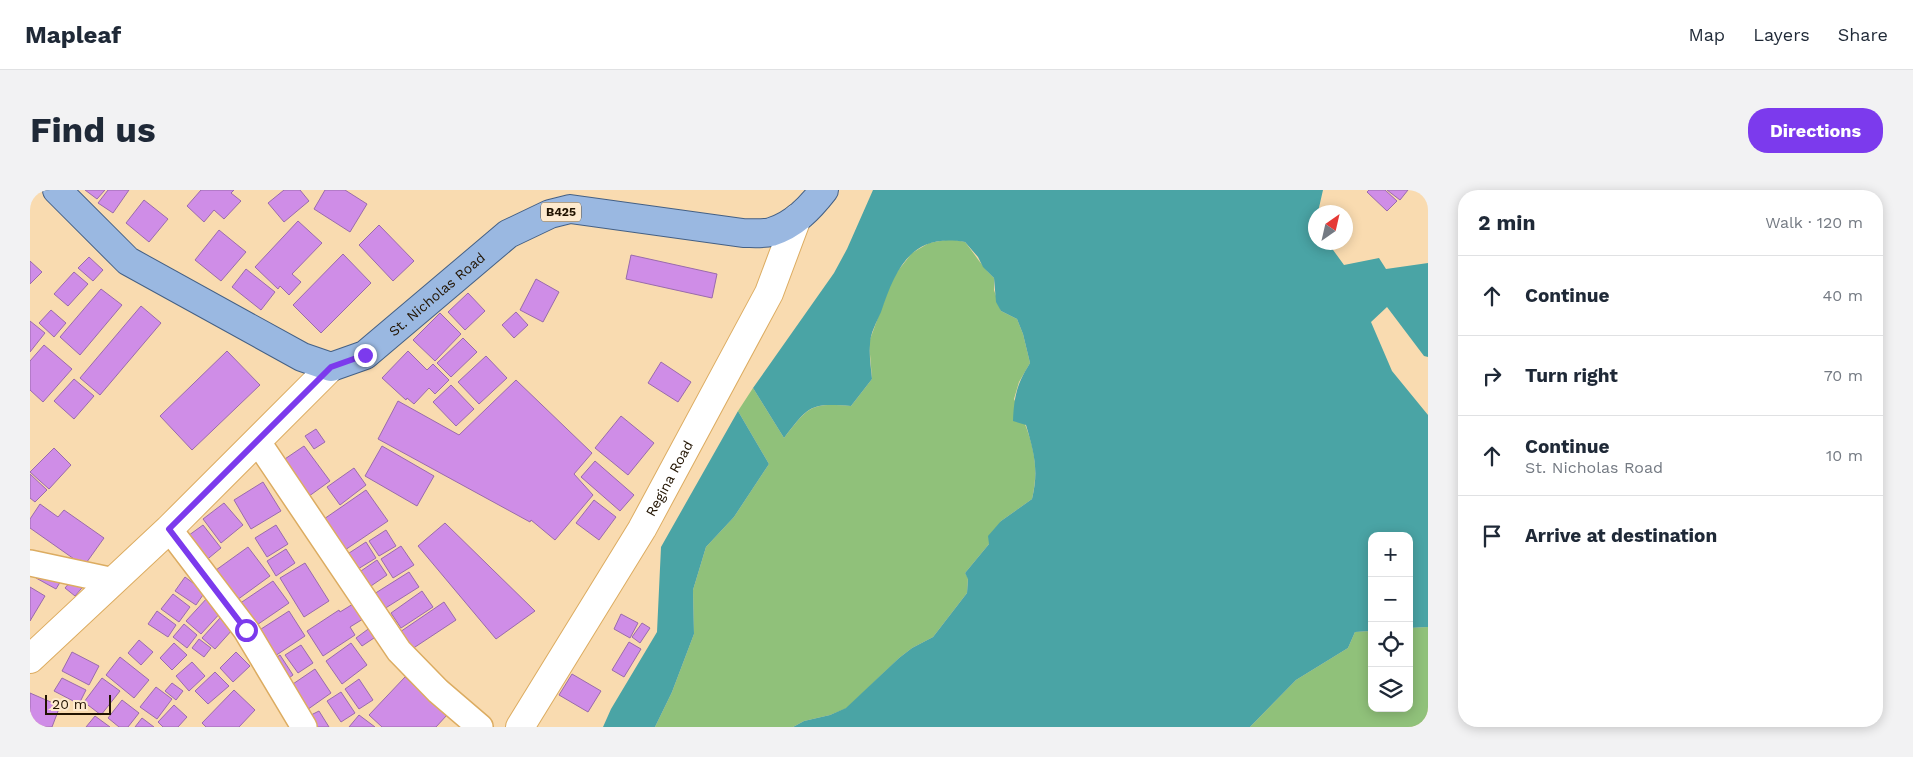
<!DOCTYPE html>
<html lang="en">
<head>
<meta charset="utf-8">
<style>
	:root { --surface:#fff; --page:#f2f2f3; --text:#1f2937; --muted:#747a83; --line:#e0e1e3; --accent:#7c3aed }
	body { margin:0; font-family:"Work Sans",sans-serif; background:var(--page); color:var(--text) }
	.controls { position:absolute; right:15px; bottom:15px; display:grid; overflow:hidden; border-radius:10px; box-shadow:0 2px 12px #0003 }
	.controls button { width:45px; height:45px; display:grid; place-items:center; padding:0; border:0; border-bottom:1px solid var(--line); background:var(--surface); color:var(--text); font:25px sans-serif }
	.compass { position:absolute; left:1278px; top:15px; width:45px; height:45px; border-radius:50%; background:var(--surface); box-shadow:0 2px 12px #0003; rotate:34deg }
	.scale { position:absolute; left:15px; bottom:12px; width:66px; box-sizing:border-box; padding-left:5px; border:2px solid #211300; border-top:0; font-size:14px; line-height:18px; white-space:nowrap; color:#211300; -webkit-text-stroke:4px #feeace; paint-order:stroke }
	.stop { position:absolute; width:15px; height:15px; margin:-11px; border:4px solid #7c3aed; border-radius:50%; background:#fff }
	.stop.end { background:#7c3aed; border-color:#fff; box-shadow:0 1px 5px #0008 }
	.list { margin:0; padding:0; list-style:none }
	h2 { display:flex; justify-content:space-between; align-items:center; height:65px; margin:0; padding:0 20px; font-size:21px }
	h2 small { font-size:16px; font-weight:400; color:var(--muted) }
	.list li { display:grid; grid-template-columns:32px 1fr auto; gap:15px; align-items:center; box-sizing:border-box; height:80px; padding:0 20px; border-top:1px solid var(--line) }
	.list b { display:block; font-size:19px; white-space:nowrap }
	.list p { margin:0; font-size:16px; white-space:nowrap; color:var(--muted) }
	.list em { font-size:16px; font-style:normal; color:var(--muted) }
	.icon { flex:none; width:28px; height:28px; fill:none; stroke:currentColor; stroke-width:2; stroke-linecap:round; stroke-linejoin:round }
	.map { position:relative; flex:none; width:1398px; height:537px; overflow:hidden; border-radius:20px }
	header { display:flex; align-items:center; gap:30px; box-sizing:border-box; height:70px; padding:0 25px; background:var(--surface); border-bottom:1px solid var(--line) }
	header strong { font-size:24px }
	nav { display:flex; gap:28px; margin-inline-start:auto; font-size:18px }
	.intro { display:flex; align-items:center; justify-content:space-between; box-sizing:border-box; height:120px; padding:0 30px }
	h1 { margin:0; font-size:35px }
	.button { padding:12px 22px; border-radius:20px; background:var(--accent); color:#fff; font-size:18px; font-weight:700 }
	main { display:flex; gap:30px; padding:0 30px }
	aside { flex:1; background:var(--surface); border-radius:20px; box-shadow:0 2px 12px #0003 }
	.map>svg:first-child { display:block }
</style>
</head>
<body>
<header>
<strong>Mapleaf</strong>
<nav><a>Map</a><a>Layers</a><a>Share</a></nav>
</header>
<div class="intro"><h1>Find us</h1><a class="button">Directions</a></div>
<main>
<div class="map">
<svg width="1398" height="537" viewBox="0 0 1398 537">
	<rect width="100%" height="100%" fill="#f9dbb0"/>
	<path fill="#90c17a" d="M 921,49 L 935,52 C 945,64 952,77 964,88 L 964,100 L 971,121 L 987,129 L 993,144 L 1000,173 L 989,192 L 984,209 C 1000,243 1011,271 1002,309 L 971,331 L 959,354 L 935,383 L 938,388 L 937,403 L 903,447 L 882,458 L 869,468 L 817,518 L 800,525 L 774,531 L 763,537 L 625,537 L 642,502 L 664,444 L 663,400 L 676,357 L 704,327 L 739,274 L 708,221 L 723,198 L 754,248 C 779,216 780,213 821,216 L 842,189 L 839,152 L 863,87 L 882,63 L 899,53 Z
		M 1398,437 L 1398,537 L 1220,537 L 1266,490 L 1318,458 L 1325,442 L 1342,441 L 1342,518 L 1379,518 L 1379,438 Z"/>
	<path fill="#4aa4a5" d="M 843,0 L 1293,0 L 1288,22 L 1286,22 L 1286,52 L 1298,53 L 1314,75 L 1349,68 L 1356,79 L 1398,73 L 1398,167 L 1394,166 L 1357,117 L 1341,132 L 1362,181 L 1398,225 L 1398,437 L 1379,438 L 1379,346 L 1342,346 L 1342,441 L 1325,442 L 1318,458 L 1266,490 L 1220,537 L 763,537 L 774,531 L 800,525 L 816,518 L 869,468 L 882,458 L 903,447 L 937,403 L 938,389 L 935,383 L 959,354 L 958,346 L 971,331 L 1002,309 C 1009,281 1004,262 996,235 L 983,231 C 984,206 987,194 1000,173 L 993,144 L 987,129 L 971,121 L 966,112 L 964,88 L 953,77 L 948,67 L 935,52 C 881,43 866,78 851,122 C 847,131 840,144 840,154 C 839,166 841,178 842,189 L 821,216 C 779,213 779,216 754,248 L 723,198 L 804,83 L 817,59 Z
		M 708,221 L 739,274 L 704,327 L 676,357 L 663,400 L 664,444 L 642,502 L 625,537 L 573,537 L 581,519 L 627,442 L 631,357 Z"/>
	<path fill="#cf8de7" stroke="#9a6bab" d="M 55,0 L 75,0 L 67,9 Z
		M 78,0 L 99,0 L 83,23 L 68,13 Z
		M 171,0 L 204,0 L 201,3 L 211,11 L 194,29 L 184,20 L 174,32 L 157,16 Z
		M 254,0 L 270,0 L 279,11 L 254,32 L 238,13 Z
		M 295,0 L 315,0 L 337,14 L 320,42 L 284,19 Z
		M 1339,0 L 1355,0 L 1367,11 L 1357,21 L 1337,2 Z
		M 1357,0 L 1378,0 L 1370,10 Z
		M 114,10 L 138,29 L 119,52 L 96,33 Z
		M 268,31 L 292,53 L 262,84 L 271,92 L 259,105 L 250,96 L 248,99 L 225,77 Z
		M 349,35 L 384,71 L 363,91 L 329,55 Z
		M 189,40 L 216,62 L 191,91 L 165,70 Z
		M 313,64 L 341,93 L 291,143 L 263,115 Z
		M 601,65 L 687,84 L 682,108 L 596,89 Z
		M 59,67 L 73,80 L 63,91 L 48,78 Z
		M 0,71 L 12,82 L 0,94 Z
		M 216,79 L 245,102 L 231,120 L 202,97 Z
		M 44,82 L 58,94 L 38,116 L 24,104 Z
		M 506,89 L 529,102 L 513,132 L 490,120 Z
		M 71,99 L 92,115 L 50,165 L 30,147 Z
		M 438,103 L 455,121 L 435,140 L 418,122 Z
		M 111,116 L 131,133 L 70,205 L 50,188 Z
		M 21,120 L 36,133 L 24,147 L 9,133 Z
		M 486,122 L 498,135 L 484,148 L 472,135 Z
		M 410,123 L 431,144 L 405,171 L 383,150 Z
		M 0,131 L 15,143 L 0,162 Z
		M 433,148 L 447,162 L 421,187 L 407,173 Z
		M 14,155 L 42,179 L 13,212 L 0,200 L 0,171 Z
		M 197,161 L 230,195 L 162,260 L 130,226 Z
		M 378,161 L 397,180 L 403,174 L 419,190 L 405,204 L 399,198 L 384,214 L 377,208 L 376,210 L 352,188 Z
		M 456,166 L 477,188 L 449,214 L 428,192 Z
		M 631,172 L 661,192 L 648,212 L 618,193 Z
		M 44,189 L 64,206 L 44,229 L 24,211 Z
		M 486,190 L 562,263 L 544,284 L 563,305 L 525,350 L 501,330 L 500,332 L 348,249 L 368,211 L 429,245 Z
		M 421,195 L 444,219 L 426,236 L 403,212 Z
		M 591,226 L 624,253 L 598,285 L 565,258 Z
		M 286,239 L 295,252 L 284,259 L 275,246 Z
		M 274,256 L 300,291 L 275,309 L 249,273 Z
		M 352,256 L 404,286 L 387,316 L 335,286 Z
		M 24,258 L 41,275 L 19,299 L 0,282 Z
		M 565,271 L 604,305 L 590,321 L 551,287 Z
		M 324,278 L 336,295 L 310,315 L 297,297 Z
		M 0,284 L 17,300 L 5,312 L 0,308 Z
		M 233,292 L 251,321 L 221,339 L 204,310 Z
		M 336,300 L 358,331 L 315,360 L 294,329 Z
		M 564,310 L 586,327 L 569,350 L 546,333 Z
		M 194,313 L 213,335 L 191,353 L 173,329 Z
		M 10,314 L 28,327 L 34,320 L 74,348 L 54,376 L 0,338 L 0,329 Z
		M 415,333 L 505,421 L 466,449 L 388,356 Z
		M 173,335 L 191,358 L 174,372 L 155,348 Z
		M 246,335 L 258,354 L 237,367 L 225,348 Z
		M 356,340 L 366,356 L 349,366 L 339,351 Z
		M 336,352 L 346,368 L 323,382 L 313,367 Z
		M 371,356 L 384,375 L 363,388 L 351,369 Z
		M 218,357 L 240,386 L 207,410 L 186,380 Z
		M 256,359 L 265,373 L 246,386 L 237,371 Z
		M 347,370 L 357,385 L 338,398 L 328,383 Z
		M 275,373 L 299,411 L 274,427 L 250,388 Z
		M 12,377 L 32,389 L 26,399 L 6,388 Z
		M 379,382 L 389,397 L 354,419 L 344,404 Z
		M 47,384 L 57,392 L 45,406 L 35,398 Z
		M 155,387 L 175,402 L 166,415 L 145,401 Z
		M 243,391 L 259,413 L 221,439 L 206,416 Z
		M 0,397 L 15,406 L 0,431 Z
		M 392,401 L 403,417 L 371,438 L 361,423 Z
		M 143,404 L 160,417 L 149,432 L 131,419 Z
		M 178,407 L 193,420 L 171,444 L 156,431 Z
		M 414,412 L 426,430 L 379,461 L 367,444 Z
		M 323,414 L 333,429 L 320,437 L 325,445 L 293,466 L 277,441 L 309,420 L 310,422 Z
		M 127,421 L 146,435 L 138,447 L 118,434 Z
		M 259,421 L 275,446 L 245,466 L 228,441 Z
		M 591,424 L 608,433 L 600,448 L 584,439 Z
		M 190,428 L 203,439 L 185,459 L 172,448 Z
		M 612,433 L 620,438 L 610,453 L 602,447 Z
		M 154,434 L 167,445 L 157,458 L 143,447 Z
		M 341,437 L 347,446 L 332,456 L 326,448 Z
		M 169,449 L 181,458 L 174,467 L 162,458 Z
		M 109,450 L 123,462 L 111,475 L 98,463 Z
		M 599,452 L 611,459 L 594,487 L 582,480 Z
		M 144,453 L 157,465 L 142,480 L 130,468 Z
		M 321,453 L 337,475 L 312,494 L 296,471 Z
		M 271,455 L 283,473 L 268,483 L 255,465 Z
		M 42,462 L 69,476 L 59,495 L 32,481 Z
		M 206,462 L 220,476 L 203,492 L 190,478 Z
		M 250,465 L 263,485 L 255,491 L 240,472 Z
		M 90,467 L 119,490 L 104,508 L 76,485 Z
		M 162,472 L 175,486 L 159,501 L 146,486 Z
		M 285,479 L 301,503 L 274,522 L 257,498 Z
		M 185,482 L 199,496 L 178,514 L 165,501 Z
		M 542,484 L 571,501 L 558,522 L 529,505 Z
		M 375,487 L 417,525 L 406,537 L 352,537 L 339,525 Z
		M 32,488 L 56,500 L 49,514 L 24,501 Z
		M 72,488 L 90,501 L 71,525 L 54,512 Z
		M 329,489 L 343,510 L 329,519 L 315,499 Z
		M 142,493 L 153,501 L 146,510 L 135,501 Z
		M 126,497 L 142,509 L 127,529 L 110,517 Z
		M 204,500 L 225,520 L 209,537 L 176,537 L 172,533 Z
		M 311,502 L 325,523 L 311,532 L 297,511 Z
		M 0,503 L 30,516 L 22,537 L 0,537 Z
		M 92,510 L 109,523 L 98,537 L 89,537 L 78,528 Z
		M 144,515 L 157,527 L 148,537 L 133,537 L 128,532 Z
		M 289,521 L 299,537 L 279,537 L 275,528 Z
		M 329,525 L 345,537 L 319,537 Z
		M 65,526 L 80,537 L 56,537 Z
		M 112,528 L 124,537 L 105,537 Z"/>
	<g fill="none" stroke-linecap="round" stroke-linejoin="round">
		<g stroke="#dcac61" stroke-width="28">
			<path id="minor" d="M 228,252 L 369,461 L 408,501 L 450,537
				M 139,339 L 216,440 L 274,537
				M 0,373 L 84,391"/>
		</g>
		<g stroke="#dcac61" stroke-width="30">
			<g id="tertiary">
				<path d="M 0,469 L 139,339 L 301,177"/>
				<path id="s1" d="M 490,537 L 612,339 L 739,103 L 767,28"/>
			</g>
		</g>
		<g stroke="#446085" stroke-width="30">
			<g id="primary">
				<path id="s2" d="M 27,0 L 98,71 L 272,167 L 301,177 L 335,165 L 478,44 L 520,24 L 540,19 L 713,43 C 722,43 733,44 741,42 C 764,35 780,18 794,0"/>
			</g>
		</g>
		<use href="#minor" stroke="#fff" stroke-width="25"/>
		<use href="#tertiary" stroke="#fff" stroke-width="28"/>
		<use href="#primary" stroke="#9ab8e1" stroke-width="28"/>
	</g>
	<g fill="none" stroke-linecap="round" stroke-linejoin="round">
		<path stroke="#7c3aed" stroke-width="6" d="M 216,440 L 139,339 L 301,177 L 335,165"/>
	</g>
	<g text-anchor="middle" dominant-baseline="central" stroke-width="4" stroke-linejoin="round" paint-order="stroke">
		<rect fill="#feeace" stroke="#63543e" stroke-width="1" x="511" y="12.5" width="40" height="19" rx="4"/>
		<g font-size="12" font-weight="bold" fill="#211300">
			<text x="531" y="22">B425</text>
		</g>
		<g font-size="14" fill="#211300" stroke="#feeace">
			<text stroke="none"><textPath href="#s2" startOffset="460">St. Nicholas Road</textPath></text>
			<text stroke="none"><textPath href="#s1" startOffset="290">Regina Road</textPath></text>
		</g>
	</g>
</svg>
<div class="controls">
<button>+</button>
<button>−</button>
<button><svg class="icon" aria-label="locate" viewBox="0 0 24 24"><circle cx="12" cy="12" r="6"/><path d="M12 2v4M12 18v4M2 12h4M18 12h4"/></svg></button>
<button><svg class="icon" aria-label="layers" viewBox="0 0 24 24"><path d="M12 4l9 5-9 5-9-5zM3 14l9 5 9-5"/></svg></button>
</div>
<svg class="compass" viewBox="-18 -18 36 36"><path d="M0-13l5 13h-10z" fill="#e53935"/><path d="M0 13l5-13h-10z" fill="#747a83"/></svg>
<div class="scale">20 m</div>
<div class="stop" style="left:216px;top:440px"></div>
<div class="stop end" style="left:335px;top:165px"></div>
</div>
<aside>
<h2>2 min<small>Walk · 120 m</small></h2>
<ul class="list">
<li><svg class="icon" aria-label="ahead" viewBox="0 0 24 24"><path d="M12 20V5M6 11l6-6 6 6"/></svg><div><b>Continue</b></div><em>40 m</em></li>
<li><svg class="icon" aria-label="right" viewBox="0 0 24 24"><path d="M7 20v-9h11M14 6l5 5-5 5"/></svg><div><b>Turn right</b></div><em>70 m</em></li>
<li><svg class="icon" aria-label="ahead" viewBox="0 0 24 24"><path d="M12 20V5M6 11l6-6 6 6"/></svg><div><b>Continue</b><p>St. Nicholas Road</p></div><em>10 m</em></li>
<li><svg class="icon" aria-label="arrive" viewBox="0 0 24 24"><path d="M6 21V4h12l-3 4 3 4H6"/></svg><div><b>Arrive at destination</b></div></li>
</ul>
</aside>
</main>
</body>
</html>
